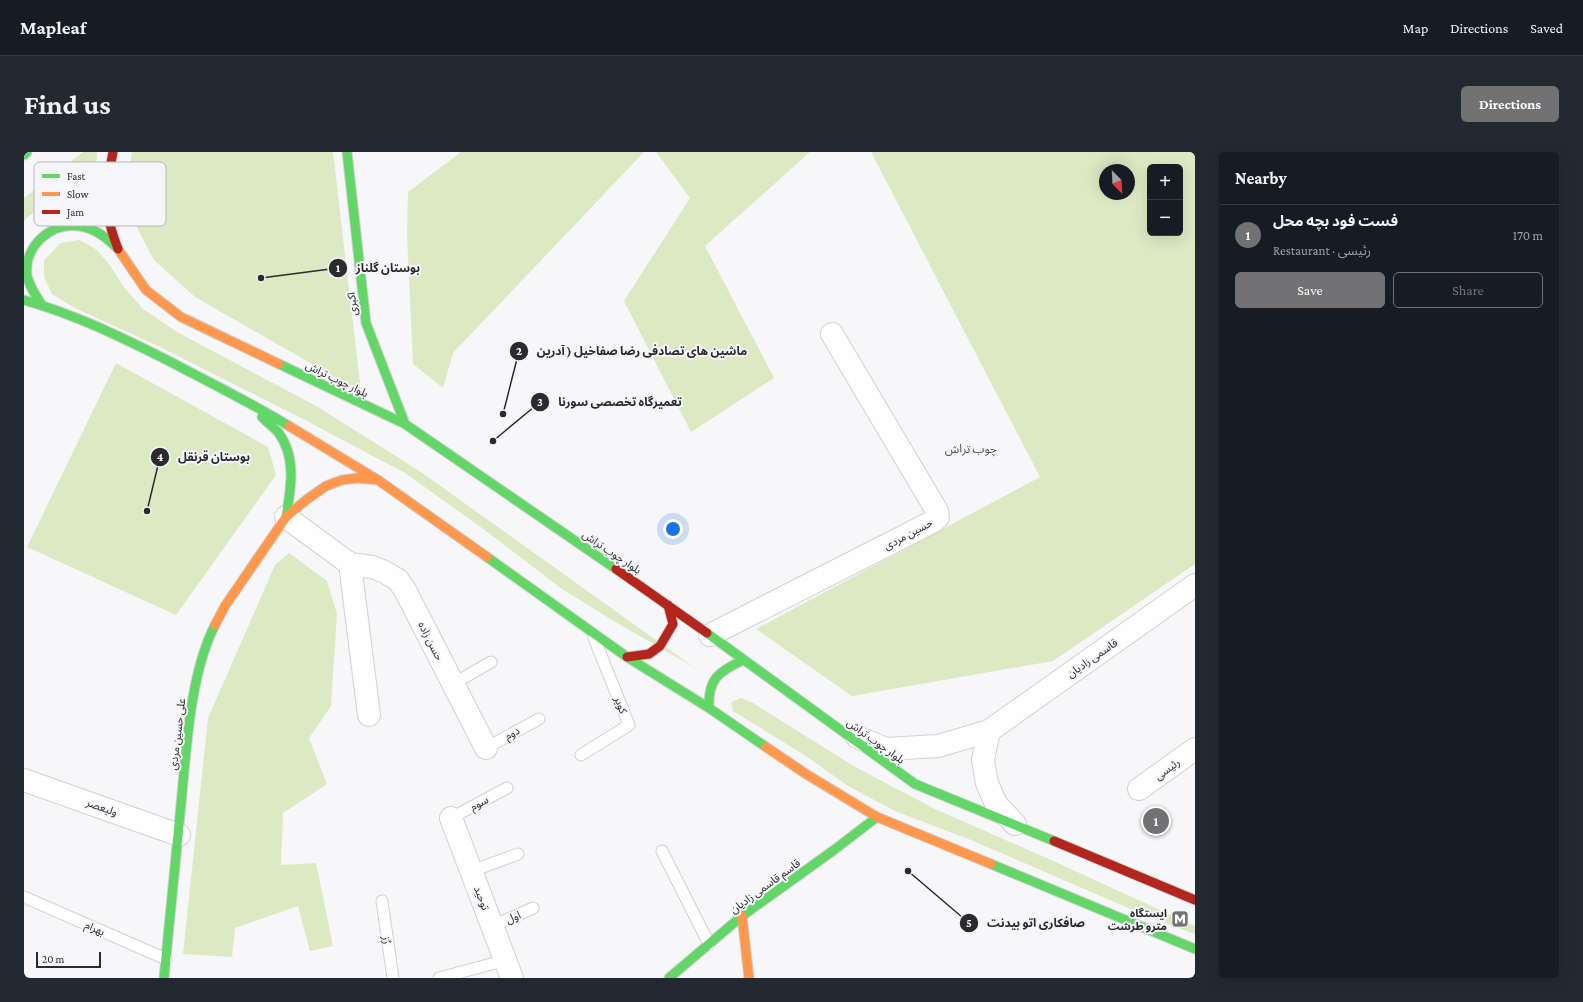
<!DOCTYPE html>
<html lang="en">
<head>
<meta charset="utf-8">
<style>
	:root { --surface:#171b24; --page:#242831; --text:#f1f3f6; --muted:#9ea1a6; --line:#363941; --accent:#727274 }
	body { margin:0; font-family:"Crimson Pro","Noto Sans Arabic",serif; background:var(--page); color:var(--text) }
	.controls { position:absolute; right:12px; top:12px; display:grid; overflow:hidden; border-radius:6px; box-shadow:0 4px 16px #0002 }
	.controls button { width:36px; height:36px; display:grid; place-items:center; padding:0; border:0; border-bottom:1px solid var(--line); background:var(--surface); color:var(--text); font:20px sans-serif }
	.compass { position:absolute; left:1075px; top:12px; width:36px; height:36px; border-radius:50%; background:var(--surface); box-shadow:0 4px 16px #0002; rotate:156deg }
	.scale { position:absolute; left:12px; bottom:10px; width:65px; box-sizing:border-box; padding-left:4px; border:2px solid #2b2b2d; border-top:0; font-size:11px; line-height:14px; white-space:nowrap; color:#2b2b2d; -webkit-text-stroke:3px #f6f5fa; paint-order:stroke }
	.you { position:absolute; left:649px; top:377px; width:14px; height:14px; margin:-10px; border:3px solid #fff; border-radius:50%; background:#1a73e8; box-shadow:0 0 0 6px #1a73e833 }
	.badge { display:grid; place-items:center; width:26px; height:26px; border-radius:50%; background:var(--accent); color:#fff; font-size:13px; font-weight:700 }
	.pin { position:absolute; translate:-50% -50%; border:2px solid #fff; box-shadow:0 1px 4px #0006 }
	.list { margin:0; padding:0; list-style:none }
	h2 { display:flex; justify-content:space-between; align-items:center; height:52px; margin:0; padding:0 16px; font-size:17px }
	h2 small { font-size:13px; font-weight:400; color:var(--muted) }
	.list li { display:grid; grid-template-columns:26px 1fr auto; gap:12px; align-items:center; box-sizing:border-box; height:56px; padding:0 16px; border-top:1px solid var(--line) }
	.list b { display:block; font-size:15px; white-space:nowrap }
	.list p { margin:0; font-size:13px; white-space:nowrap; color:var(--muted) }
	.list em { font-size:13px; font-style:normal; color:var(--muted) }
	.actions { display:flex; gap:8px; padding:12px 16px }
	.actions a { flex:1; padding:9px 0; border:1px solid var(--accent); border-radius:6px; text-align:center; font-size:14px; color:var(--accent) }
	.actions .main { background:var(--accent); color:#fff }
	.map { position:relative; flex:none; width:1171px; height:826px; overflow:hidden; border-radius:6px }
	header { display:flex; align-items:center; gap:24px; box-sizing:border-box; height:56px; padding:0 20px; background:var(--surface); border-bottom:1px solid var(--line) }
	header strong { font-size:19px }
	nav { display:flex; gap:22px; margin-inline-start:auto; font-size:14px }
	.intro { display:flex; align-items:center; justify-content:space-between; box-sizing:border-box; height:96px; padding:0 24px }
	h1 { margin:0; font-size:28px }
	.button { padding:10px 18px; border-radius:6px; background:var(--accent); color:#fff; font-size:14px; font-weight:700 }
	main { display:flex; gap:24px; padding:0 24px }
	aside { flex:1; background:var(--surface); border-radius:6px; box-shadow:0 4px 16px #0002 }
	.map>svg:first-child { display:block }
</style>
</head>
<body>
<header>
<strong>Mapleaf</strong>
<nav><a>Map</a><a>Directions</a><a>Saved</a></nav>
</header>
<div class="intro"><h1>Find us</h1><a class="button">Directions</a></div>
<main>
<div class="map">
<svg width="1171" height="826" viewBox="0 0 1171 826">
	<rect width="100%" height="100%" fill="#f7f6f9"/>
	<path fill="#dce9c3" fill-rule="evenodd" d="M 59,0 L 73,0 L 70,60 C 65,56 57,49 51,49 C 33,46 12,56 0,69 L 0,46 Z
		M 108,0 L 309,0 L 337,240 L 171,145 L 130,108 L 107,64 L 104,26 Z
		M 437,0 L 620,0 L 429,201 L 419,236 L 389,212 L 383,82 L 384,40 Z
		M 632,0 L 786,0 L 681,94 L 750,226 L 667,280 L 600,149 L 666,46 Z
		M 847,0 L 1171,0 L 1171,412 L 1029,509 L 828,544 L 732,477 L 1016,325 ZM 1126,15 L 1156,15 L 1156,81 L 1126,81 ZM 1081,18 L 1105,18 L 1105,42 L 1081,42 Z
		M 56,88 L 73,98 L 85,112 L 99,134 L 119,157 L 153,180 L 294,255 L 397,320 L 671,516 L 588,468 L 538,437 L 458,376 L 381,321 L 281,268 L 132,193 L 51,156 L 28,142 L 20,125 L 20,108 L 37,91 Z
		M 92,211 L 244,295 L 252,323 L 152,463 L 3,395 Z
		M 265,401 L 303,429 L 313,462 L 307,554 L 285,586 L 303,632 L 259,661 L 257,713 L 292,711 L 309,794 L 286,799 L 274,754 L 211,776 L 208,805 L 159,802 L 184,566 L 251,413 Z
		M 717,546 L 729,551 L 833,616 L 911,657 L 1025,707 L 1171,774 L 1171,782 L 1132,768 L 947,688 L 873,660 L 824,634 L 782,604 L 709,559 L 707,550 Z"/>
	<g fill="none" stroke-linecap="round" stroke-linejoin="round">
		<g stroke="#d2d1d3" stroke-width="13">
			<path id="lane" d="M 429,532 L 467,510
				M 462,596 L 515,567
				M 557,603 L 605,573 L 570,486
				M 427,666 L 483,636
				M 638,699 L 685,792
				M 448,719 L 494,702
				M 0,745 L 142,807
				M 358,749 L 369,826
				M 469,774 L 509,756
				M 415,826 L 482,808"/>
		</g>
		<g stroke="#d2d1d3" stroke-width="24">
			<path id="street" d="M 262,365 L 326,412 L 348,415 L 361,420 L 374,428 L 381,438 L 462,596
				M 326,412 L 345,563
				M 686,483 L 910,369 L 914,365 L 913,359 L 808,182
				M 965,579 L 959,608 L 963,631 L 972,652 L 991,672
				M 833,585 L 862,597 L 914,594 L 965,579 L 1171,433
				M 0,628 L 155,683
				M 1115,637 L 1171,597
				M 427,666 L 488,826"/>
		</g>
		<g stroke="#d2d1d3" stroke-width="11">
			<path id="fast" d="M 323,0 L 342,171 L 381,272
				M 0,3 L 3,0
				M 0,148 C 50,162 95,184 141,207 C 183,229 224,249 265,274
				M 18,153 C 12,144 5,134 3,123 C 0,93 28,70 55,74 C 71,76 83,86 94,97
				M 255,212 L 381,272 L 592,417
				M 238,265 C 243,270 249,275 254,280 C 273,305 267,337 262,365
				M 463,405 L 603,505 L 685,556 L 742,595
				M 683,481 L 891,632 L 1030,689
				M 685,556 C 684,527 694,520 719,508
				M 967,712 L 1171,797
				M 140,826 C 146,765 152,703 158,642 C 163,589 167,520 191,473
				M 645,826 L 718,764 L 810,698 L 853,665"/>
		</g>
		<g stroke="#d2d1d3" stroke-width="11">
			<path id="slow" d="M 94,97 L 122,138 L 157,165 L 255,212
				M 265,274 L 354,328 L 463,405
				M 191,473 L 201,454 L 262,365 L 282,348 L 302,334 L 318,328 L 334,326 L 353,328
				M 742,595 L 782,622 L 853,665 L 967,712
				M 718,764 L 725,826"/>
		</g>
		<g stroke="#d2d1d3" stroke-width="11">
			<path id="jam" d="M 89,0 C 84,24 81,48 86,72 C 88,81 91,89 94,97
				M 592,417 L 683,481
				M 603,505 L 625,502 L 636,494 L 649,472 L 644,453
				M 1030,689 L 1171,748"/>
		</g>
		<use href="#lane" stroke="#fefefe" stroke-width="11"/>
		<use href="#street" stroke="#fefefe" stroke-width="22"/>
		<use href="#fast" stroke="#63d668" stroke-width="9"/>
		<use href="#slow" stroke="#ff974d" stroke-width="9"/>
		<use href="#jam" stroke="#b3261e" stroke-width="9"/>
	</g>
	<defs>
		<g id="metro-square" transform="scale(0.9)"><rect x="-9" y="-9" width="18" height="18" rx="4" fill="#727274" stroke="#f6f5fa"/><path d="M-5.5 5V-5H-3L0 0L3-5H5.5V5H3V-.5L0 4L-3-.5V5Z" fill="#fff"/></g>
	</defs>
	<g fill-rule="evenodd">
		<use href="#metro-square" x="1156" y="767"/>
	</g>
	<g text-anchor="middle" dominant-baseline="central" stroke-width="4" stroke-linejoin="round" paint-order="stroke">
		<g font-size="11" fill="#2b2b2d" stroke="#f6f5fa">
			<text transform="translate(328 152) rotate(-96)">اکبری</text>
			<text transform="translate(313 227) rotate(26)">بلوار چوب‌ تراش</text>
			<text transform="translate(884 382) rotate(-28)">حسین مردی</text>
			<text transform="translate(588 400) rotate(34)">بلوار چوب‌ تراش</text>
			<text transform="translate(407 489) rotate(63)">حسن زاده</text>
			<text transform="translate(1068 506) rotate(-35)">قاسمی زادیان</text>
			<text transform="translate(597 553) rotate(69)">کویر</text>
			<text transform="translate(488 581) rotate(-29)">دوم</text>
			<text transform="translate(153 582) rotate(-83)">علی حسین مردی</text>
			<text transform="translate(852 589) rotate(36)">بلوار چوب‌ تراش</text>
			<text transform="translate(1143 617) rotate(-36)">رئیسی</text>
			<text transform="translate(455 651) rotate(-28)">سوم</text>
			<text transform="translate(78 655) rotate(20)">ولیعصر</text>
			<text transform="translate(741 734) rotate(-36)">قاسم قاسمی زادیان</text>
			<text transform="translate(458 746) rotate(69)">توحید</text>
			<text transform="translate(489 765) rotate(-24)">اول</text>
			<text transform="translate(71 776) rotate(24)">بهرام</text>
			<text transform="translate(363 788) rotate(82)">رُز</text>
		</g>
		<g font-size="11" font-weight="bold" fill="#2b2b2d" stroke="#f6f5fa" text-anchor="end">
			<text x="1143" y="761">ایستگاه<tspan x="1143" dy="13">مترو طرشت</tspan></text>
		</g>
		<g font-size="12" fill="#535357" stroke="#f6f5fa">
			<text x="947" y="297">چوب تراش</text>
		</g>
	</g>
	<rect x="10" y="10" width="132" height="64" rx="6" fill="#f6f5fa" stroke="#b9b8bc" stroke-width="1"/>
	<rect x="18" y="22" width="18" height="4" fill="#63d668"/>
	<rect x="18" y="40" width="18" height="4" fill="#ff974d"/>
	<rect x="18" y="58" width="18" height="4" fill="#b3261e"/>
	<g font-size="11" fill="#2b2b2d">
		<text x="43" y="28">Fast</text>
		<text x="43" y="46">Slow</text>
		<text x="43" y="64">Jam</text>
	</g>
	<path fill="none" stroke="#2b2b2d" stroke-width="1.5" d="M237 126L314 116M479 262L495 199M469 289L516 250M123 359L136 305M884 719L945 771"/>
	<g fill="#2b2b2d" stroke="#f6f5fa" stroke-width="1.5">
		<circle cx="237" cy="126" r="4"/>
		<circle cx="479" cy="262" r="4"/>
		<circle cx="469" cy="289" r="4"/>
		<circle cx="123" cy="359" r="4"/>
		<circle cx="884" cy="719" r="4"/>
		<circle cx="314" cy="116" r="10"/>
		<circle cx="495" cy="199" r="10"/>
		<circle cx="516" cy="250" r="10"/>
		<circle cx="136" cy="305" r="10"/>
		<circle cx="945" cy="771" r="10"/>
	</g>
	<g font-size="12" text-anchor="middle" font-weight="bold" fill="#fff">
		<text x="314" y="120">1</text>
		<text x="495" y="203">2</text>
		<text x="516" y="254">3</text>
		<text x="136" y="309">4</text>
		<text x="945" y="775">5</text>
	</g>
	<g font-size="12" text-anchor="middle" font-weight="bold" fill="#2b2b2d" stroke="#f6f5fa" stroke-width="4" stroke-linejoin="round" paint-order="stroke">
		<text x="364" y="120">بوستان گلناز</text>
		<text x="618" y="203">ماشین های تصادفی رضا صفاخیل ( آدرین</text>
		<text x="596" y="254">تعمیرگاه تخصصی سورنا</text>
		<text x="190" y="309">بوستان قرنقل</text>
		<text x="1012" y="775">صافکاری اتو بیدنت</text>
	</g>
</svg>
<div class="controls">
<button>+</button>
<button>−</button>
</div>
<svg class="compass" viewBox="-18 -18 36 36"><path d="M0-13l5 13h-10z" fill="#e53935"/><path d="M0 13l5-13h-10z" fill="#9ea1a6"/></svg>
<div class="scale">20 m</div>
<div class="you"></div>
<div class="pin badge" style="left:1132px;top:669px">1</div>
</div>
<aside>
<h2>Nearby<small></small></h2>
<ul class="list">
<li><span class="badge">1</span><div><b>فست فود بچه محل</b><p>Restaurant · رئیسی</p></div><em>170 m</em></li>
</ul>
<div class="actions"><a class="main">Save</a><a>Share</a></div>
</aside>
</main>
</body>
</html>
